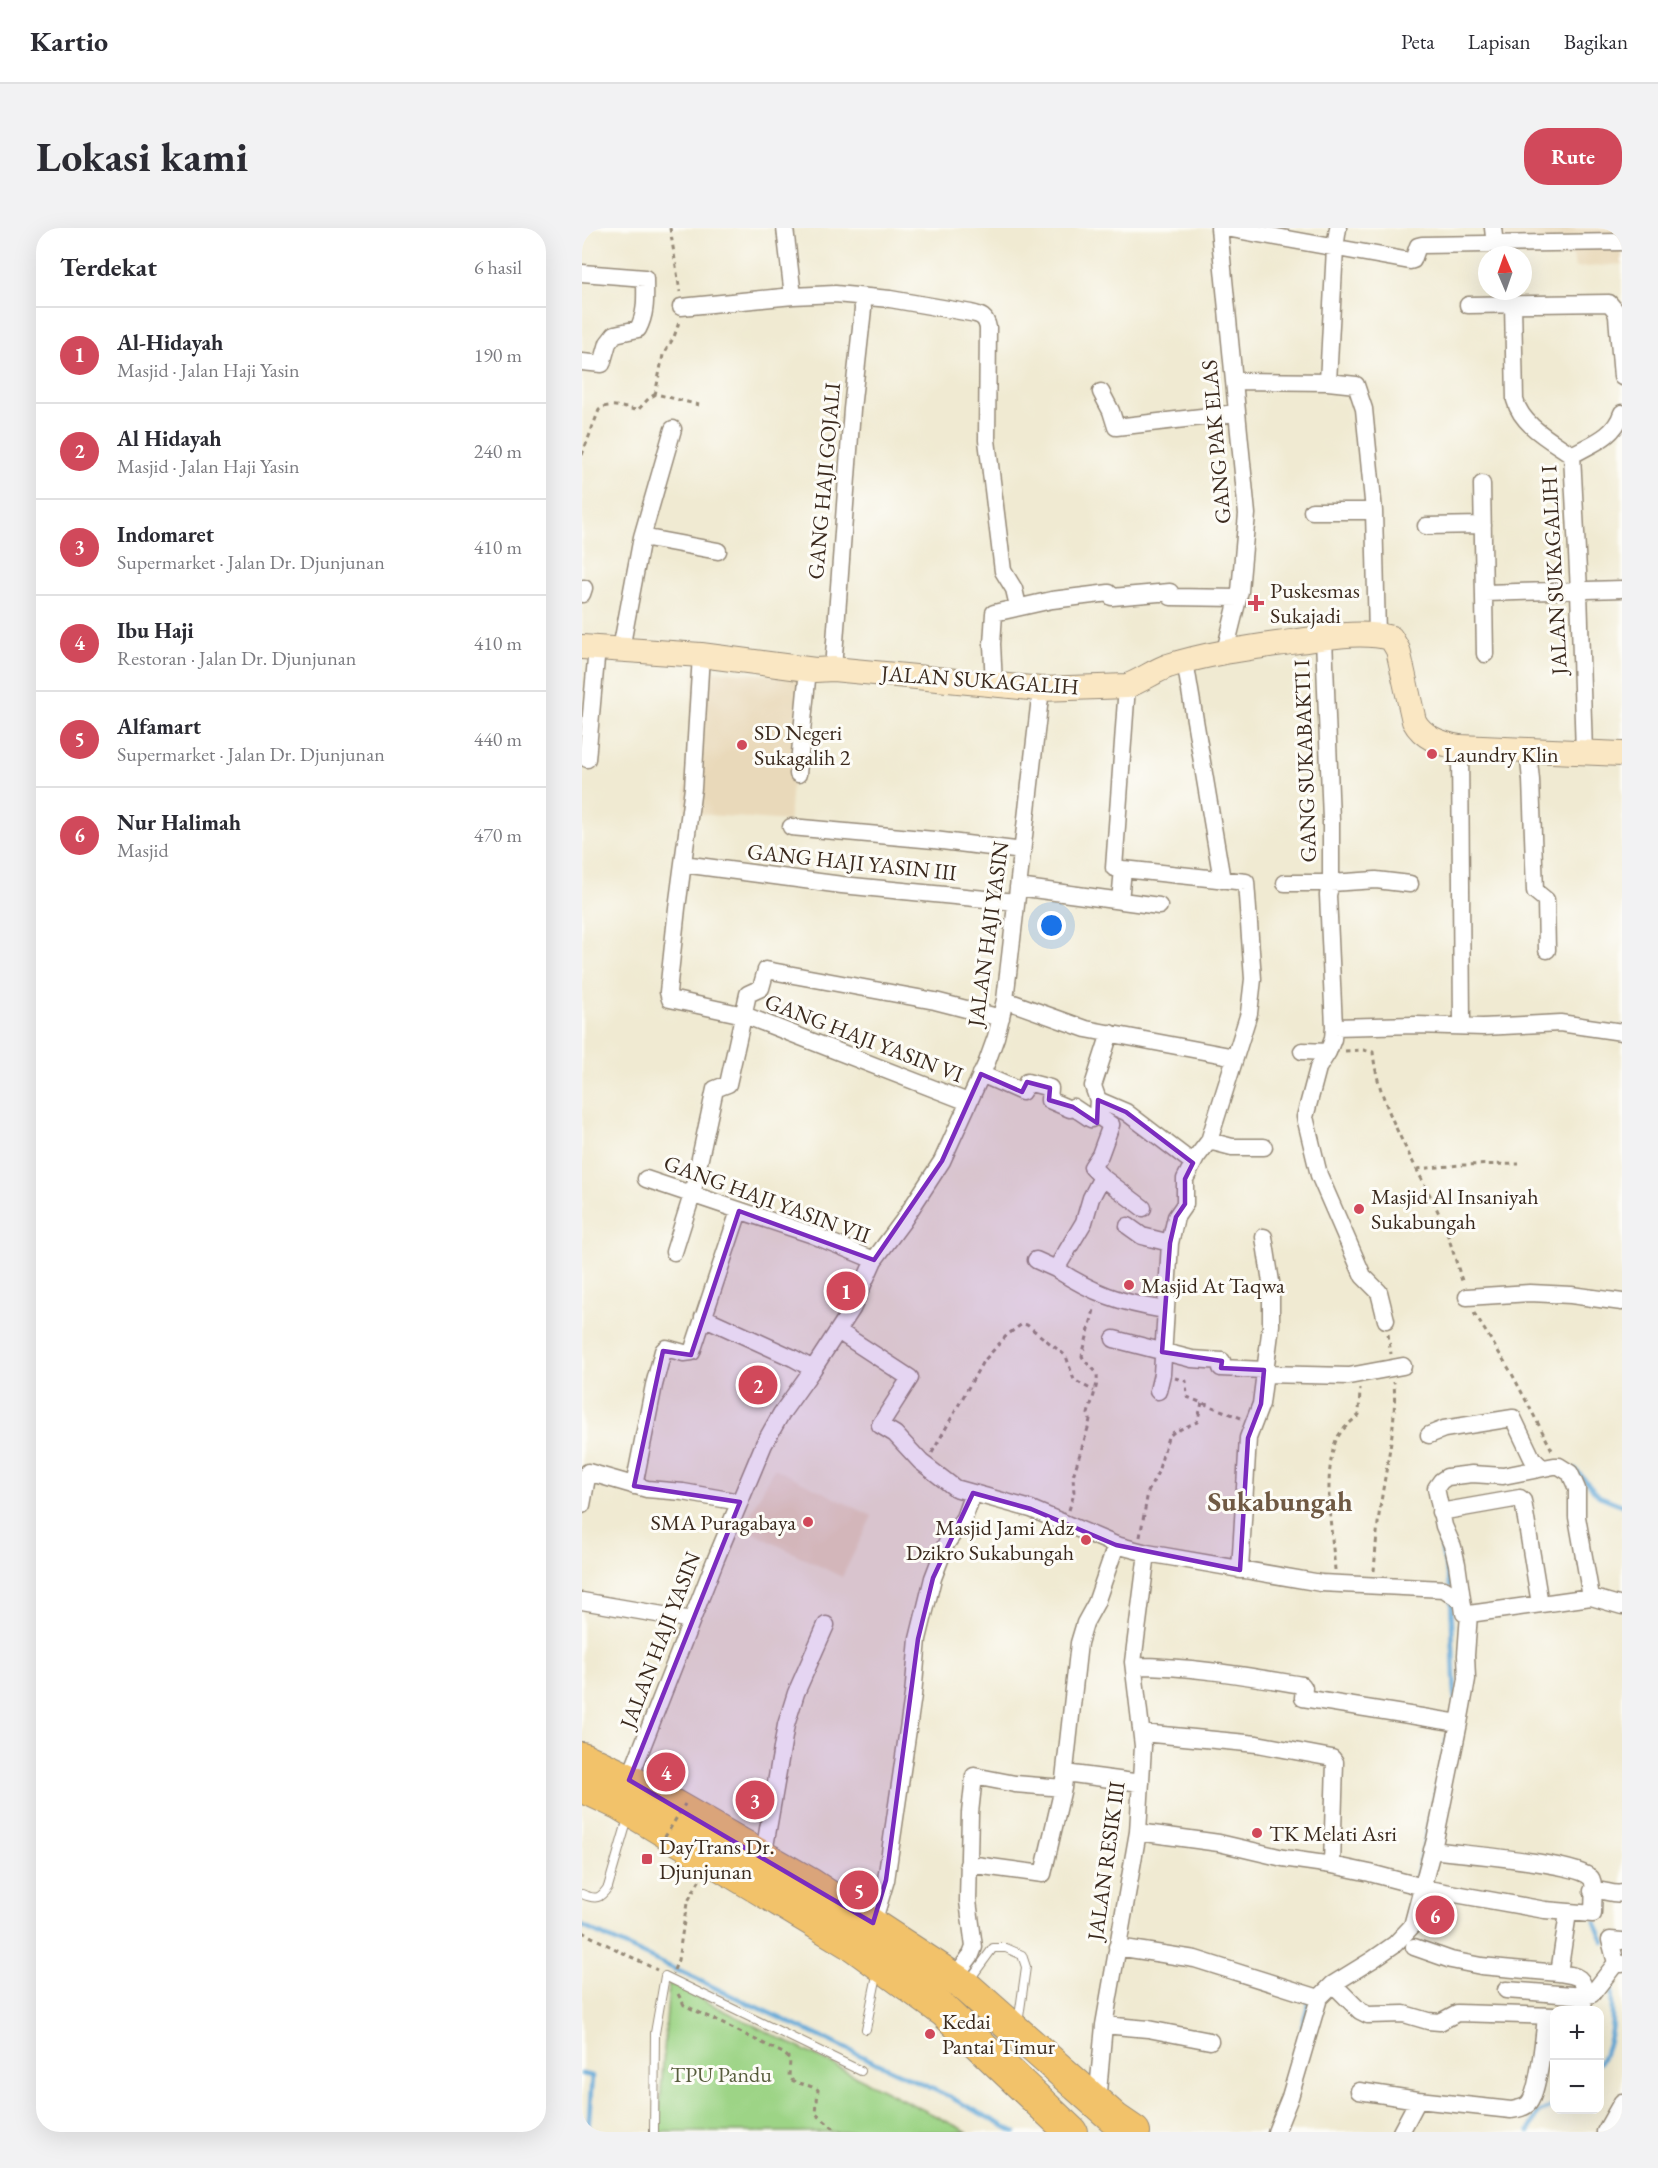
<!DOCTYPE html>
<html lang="id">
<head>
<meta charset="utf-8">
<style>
	:root { --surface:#fff; --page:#f2f2f3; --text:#2b2b33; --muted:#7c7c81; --line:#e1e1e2; --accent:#d1495b }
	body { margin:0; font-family:"EB Garamond",serif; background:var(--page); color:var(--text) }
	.controls { position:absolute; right:18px; bottom:18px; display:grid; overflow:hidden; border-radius:12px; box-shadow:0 6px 24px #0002 }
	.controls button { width:54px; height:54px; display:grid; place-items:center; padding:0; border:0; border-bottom:2px solid var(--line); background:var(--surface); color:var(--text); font:30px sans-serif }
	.compass { position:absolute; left:896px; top:18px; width:54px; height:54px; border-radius:50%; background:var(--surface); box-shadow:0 6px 24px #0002; rotate:358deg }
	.you { position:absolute; left:470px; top:698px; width:21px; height:21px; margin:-15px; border:4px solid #fff; border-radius:50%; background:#1a73e8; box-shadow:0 0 0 9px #1a73e833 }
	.badge { display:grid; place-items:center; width:39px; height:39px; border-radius:50%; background:var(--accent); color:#fff; font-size:20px; font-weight:700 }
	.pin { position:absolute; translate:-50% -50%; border:3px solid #fff; box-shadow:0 2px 6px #0006 }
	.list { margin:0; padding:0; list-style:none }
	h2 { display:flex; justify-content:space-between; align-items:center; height:78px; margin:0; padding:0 24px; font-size:26px }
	h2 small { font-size:20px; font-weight:400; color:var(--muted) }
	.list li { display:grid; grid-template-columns:39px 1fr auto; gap:18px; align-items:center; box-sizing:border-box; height:96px; padding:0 24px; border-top:2px solid var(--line) }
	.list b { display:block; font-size:22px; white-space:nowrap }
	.list p { margin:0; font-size:20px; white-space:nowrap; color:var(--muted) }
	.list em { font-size:20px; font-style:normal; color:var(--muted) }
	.map { position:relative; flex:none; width:1040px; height:1904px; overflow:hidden; border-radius:24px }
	header { display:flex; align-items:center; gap:36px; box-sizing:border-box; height:84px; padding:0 30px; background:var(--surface); border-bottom:2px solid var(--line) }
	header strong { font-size:28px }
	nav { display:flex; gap:33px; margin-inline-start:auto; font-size:21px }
	.intro { display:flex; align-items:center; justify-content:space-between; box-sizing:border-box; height:144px; padding:0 36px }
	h1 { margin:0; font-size:42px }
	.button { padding:15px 27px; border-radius:24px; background:var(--accent); color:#fff; font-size:21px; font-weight:700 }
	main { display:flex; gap:36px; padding:0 36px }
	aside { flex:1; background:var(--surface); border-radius:24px; box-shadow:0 6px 24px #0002 }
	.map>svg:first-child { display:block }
</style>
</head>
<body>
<header>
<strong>Kartio</strong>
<nav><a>Peta</a><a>Lapisan</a><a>Bagikan</a></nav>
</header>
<div class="intro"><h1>Lokasi kami</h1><a class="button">Rute</a></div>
<main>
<aside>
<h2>Terdekat<small>6 hasil</small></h2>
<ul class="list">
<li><span class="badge">1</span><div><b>Al-Hidayah</b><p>Masjid · Jalan Haji Yasin</p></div><em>190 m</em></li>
<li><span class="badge">2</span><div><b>Al Hidayah</b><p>Masjid · Jalan Haji Yasin</p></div><em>240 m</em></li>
<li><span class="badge">3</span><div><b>Indomaret</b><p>Supermarket · Jalan Dr. Djunjunan</p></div><em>410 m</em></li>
<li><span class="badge">4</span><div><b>Ibu Haji</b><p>Restoran · Jalan Dr. Djunjunan</p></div><em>410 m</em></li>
<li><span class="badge">5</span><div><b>Alfamart</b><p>Supermarket · Jalan Dr. Djunjunan</p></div><em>440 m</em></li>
<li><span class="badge">6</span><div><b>Nur Halimah</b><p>Masjid</p></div><em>470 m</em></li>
</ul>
</aside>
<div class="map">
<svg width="1040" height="1904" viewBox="0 0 1040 1904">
	<rect width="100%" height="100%" fill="#fdfcf7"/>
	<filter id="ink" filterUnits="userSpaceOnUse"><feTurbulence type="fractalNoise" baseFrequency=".0167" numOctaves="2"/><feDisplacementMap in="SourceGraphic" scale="12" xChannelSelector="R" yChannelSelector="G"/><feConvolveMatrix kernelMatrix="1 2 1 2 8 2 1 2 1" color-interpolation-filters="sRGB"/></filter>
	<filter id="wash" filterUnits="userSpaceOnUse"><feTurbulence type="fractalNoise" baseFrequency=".008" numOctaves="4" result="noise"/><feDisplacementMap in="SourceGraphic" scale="24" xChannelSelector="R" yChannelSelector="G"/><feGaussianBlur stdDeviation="1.35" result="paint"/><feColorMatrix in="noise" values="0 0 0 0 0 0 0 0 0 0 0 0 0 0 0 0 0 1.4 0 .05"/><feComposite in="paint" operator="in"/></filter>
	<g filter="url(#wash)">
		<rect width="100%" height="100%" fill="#f0ead2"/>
		<path fill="#e9d9ba" d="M 901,0 L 1040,0 L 1040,36 L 993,40 L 991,27 L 941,30 L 941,27 L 905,27 L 905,33 L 903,33 Z
			M 112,442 L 218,449 L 207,593 L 102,585 Z
			M 192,1240 L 290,1288 L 260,1349 L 161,1300 Z"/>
		<path fill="#9dd486" stroke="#6c7f52" stroke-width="1.5" d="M 87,1755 L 386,1904 L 76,1904 Z"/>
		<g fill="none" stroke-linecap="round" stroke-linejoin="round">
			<path stroke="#61a7d7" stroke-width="4.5" d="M 994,1242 L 1017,1268 L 1040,1277
				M 855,1299 L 868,1358
				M 869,1370 L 873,1472
				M 835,1648 L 868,1498
				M 1013,1694 L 1022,1714
				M 0,1698 L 368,1869 L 433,1904
				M 720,1799 L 728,1770
				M 1017,1835 C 1034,1810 1030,1780 1029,1751
				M 0,1846 L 10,1848 L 6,1904
				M 947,1904 L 956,1885 L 972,1878"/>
		</g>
	</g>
	<g filter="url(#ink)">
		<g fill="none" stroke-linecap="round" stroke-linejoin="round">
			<g stroke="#968a78" stroke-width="10">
				<path id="lane" d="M 0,1666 C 14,1672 18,1671 26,1659 L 47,1587
					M 386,1754 L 411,1720 L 424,1720 L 440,1727 L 444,1739 L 436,1796
					M 284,1801 L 296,1742
					M 72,1904 L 73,1805 L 83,1748 L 279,1843"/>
			</g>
			<g stroke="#968a78" stroke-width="19">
				<path id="street" d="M 203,0 L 211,68 L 253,66 L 308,71 L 389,85 C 399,87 404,89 406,100 L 405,212 L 421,343 L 432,361 L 436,378
					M 637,0 L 665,286 L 658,363 L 643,423
					M 644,0 L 828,33 L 831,32 L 836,18 L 840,17 L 1040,14
					M 911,0 L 913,17
					M 0,45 L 63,50 C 63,68 65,84 56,101 L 33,106 L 26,115 L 20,136 L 0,134
					M 931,76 L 933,172 C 940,198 969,212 990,227 L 997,363 L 1002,525
					M 886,77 L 1027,75 L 1033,82 L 1035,88 L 1040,149
					M 99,79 L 211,68
					M 660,153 L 746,154 L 753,20 L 756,0
					M 746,154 L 774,157 L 782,181 L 792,283 L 795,407
					M 519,164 L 529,183 L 534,199 L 654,185
					M 990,227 C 1011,215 1032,209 1040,185
					M 900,256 L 903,426
					M 730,283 L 792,283
					M 844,298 L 901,297
					M 60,309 L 136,323
					M 903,365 L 1040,361
					M 0,366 L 2,360
					M 742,410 L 749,592 L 749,655 L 746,667 L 752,799 L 751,811 L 746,824 L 736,840 L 723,889 L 737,947 L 781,1048 L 797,1064 L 804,1092
					M 39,421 L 60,309 L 91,201
					M 119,427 L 111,560 L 95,680 L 86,764 L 88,771 L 162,787 L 386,874
					M 603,433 L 640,652
					M 251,441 L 270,181 L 281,81 L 280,69
					M 412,457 L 410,416 L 412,385 L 470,372 L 527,365 L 530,369 L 588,364 L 589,369 L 656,370
					M 878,519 L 880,798
					M 946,523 L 949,552 L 953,663 L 964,672 L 965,722
					M 5,531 L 15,420
					M 216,546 L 226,441
					M 209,599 L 352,612 L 441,623
					M 101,636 L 260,657 L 434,674
					M 541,641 L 664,654 L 671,751 L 667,785 L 627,913 L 614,930 L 603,951 L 603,976 L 594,989 L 588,1015
					M 703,655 L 749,655 L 794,652 L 828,656
					M 436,659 L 577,678
					M 538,673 L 541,641 L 532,640 L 545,458
					M 423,772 L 504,801 L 653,829
					M 752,799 L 834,797 L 901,799 L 978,795 L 1040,804
					M 528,805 L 511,858 L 516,872 L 515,887 L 529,897 L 518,927 L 510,939 L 520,949 L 561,980
					M 720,823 L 746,824
					M 399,846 L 440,864 L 445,854 L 468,860 L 467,872 L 488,881 L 491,879 L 509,891 L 515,887
					M 516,872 L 544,884 L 611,935
					M 627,913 L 650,919 L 682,919
					M 520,949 L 509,970 L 502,994 L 474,1041 C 511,1065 539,1075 583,1082
					M 64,951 L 231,1007 L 292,1032
					M 546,998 L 560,1008 L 588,1015 L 580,1146 L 576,1163
					M 92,1024 L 110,967 L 133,861 L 146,856 L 166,766 L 179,760 L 184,742 L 353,773 L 419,790
					M 454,1032 L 474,1041
					M 885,1069 L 948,1065 L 989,1067 L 1040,1074
					M 121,1089 L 211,1130 L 231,1141
					M 256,1103 L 328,1150 L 298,1197 L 313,1206 L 339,1234 L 373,1260 L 449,1281 L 534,1317 L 565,1325 L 739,1355 L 862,1361 L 880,1373
					M 532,1111 L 610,1131 L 640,1133 L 639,1140 L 682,1142
					M 682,1146 L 767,1148 L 821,1138
					M 847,1207 L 862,1201 L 931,1190 L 950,1230 L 960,1240
					M 52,1258 L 72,1157 L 81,1123 L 84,1120 L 102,1125 L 110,1124 L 157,983
					M 0,1277 L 6,1244 L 65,1261 L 101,1264 L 158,1274
					M 858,1284 L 938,1270 L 941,1273 L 958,1376
					M 658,1342 L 666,1210 L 679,1176 L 689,1097 L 689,1054 L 682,1009
					M 1009,1369 L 995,1289 L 995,1261 L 988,1245 L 977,1238 L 972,1238 L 921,1248 L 890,1246 L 865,1249 L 859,1253 L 854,1260 L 862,1298 L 871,1319 L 875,1336 L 882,1385 L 887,1386 L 1009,1369 L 1040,1378
					M 0,1373 L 110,1392
					M 552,1438 C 608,1438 665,1448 720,1457 L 722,1460 L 721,1470 L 877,1495
					M 560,1505 L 675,1516 L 750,1530 L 753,1534 L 750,1637
					M 483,1545 L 559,1555
					M 47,1552 L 133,1333 L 182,1216 L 199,1186 L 231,1141 L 270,1081 L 292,1032 L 321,993 L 360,933 L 405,834 L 414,809 L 423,772 L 459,461
					M 481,1560 L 497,1415 L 503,1395 L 514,1375 L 534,1317
					M 556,1604 L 637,1615 L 701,1630 L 750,1637 L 788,1645 L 841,1659
					M 850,1622 C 877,1626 995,1634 1009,1650 C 1013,1655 1011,1678 1011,1686 L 963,1682 L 851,1662
					M 181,1630 L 204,1497 L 214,1465 L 244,1397
					M 1010,1663 C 1021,1660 1030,1668 1040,1665
					M 291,1695 L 304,1652 L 331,1467 L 336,1411 L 351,1350 L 364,1316 L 382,1290 L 391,1265
					M 1040,1713 L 1028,1712 L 1034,1735 L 1040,1736
					M 535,1719 L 613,1731 L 737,1770
					M 832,1719 L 869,1732 L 899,1738 L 977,1745
					M 372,1750 L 389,1727 L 392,1719 L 386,1673 L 388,1585 L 392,1548 L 433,1556 L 481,1560 L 461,1646 L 386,1636
					M 751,1756 L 778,1783 L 786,1787 L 822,1786 L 846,1793 L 858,1794 L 875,1785 L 972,1788
					M 924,1762 L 1003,1768 C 1002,1748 996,1748 977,1745 L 986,1685
					M 1000,1782 L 1003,1768 L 1010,1766 L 1034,1735
					M 522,1797 L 566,1801 L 628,1813
					M 777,1863 L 836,1872 L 929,1882 C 935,1881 943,1880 947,1875 C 957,1862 962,1807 964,1789
					M 515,1875 L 522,1797 L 556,1604 L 561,1518 L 551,1434 L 565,1325
					M 694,1904 L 708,1869 L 737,1770 L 751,1756 L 790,1732 L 813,1716 L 830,1698 L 853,1612 L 877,1495 L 885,1451 L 884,1427 L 887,1386
					M 819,1904 L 836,1872
					M 1023,1904 L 1040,1874"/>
			</g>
			<g stroke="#968a78" stroke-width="26">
				<path id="secondary" d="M 0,419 L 119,427 L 233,442 L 251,441 L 459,461 L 545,458 C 559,453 572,443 586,438 C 626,425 667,420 709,414 C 742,410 776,402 809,410 L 816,422 L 832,493 C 841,510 859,516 878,519 L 1040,526"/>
			</g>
			<g stroke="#968a78" stroke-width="34">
				<path id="highway" d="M 0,1530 L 47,1552 L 228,1656 L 383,1758 L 533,1891 L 552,1904
					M 0,1558 L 38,1576 L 273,1718 L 362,1783 L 489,1904"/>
			</g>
			<path stroke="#968a78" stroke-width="3" stroke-dasharray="4.5 4.5" stroke-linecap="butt" d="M 88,0 L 98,64
				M 73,167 L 81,127 L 92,109 L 97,94
				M 0,227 L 17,182 C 27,173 43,181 56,182 L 67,170 L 74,166 L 117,177
				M 763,823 L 781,822 L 791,824 C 796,880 836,939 859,990 C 868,1011 874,1034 881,1056
				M 835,941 L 879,937 L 937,936
				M 892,1085 L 929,1144 L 970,1222
				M 806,1106 L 809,1126
				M 593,1150 L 604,1153 L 605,1169 L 659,1190
				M 350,1225 L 400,1135 L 425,1107 L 440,1096 L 445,1097 L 484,1128 L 492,1152 L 512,1163
				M 487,1282 L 492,1266 L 491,1248 L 507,1197 L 508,1191 L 506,1186 C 508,1177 520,1150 513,1143 C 508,1137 504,1136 500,1128 L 513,1078
				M 558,1309 L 566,1264 L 576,1244 L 586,1209 L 592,1204 L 615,1194 L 620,1175
				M 753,1342 C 750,1303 741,1253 753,1215 C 757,1203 768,1195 777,1187 L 778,1160
				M 792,1343 C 794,1320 795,1297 799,1274 C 805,1233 815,1195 812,1154
				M 0,1704 L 75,1742
				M 92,1742 L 96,1732 L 105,1675 L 118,1651
				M 96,1766 L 102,1777 L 201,1825 L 208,1831 L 207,1849 C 214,1858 227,1855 236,1862 L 234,1886 L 251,1900 L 251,1904"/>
			<use href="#lane" stroke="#fff" stroke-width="8"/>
			<use href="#street" stroke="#fff" stroke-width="16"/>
			<use href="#secondary" stroke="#fae7c3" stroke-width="24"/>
			<use href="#highway" stroke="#f2c26a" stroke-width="32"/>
			<path stroke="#968a78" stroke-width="3" stroke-dasharray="4.5 4.5" stroke-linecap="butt" d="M 78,1617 L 103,1576"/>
		</g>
	</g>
	<path fill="#7b2cbf" fill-opacity="0.2" stroke="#7b2cbf" stroke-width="4.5" stroke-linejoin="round" d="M 399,846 L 440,864 L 445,854 L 468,860 L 467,872 L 491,879 L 515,895 L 516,872 L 544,884 L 611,935 L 603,951 L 603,976 L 594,989 L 588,1015 L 580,1124 L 640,1133 L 639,1140 L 682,1142 L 679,1176 L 666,1210 L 658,1342 L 534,1317 L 449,1281 L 391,1265 L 351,1350 L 336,1411 L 304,1652 L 291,1695 L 47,1552 L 158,1274 L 52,1258 L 81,1123 L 109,1127 L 157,983 L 292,1032 L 360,933 Z"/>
	<g fill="#d1495b" stroke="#fdfcf7" stroke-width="2">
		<path d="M671 366h6v6h6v6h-6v6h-6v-6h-6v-6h6z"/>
		<circle cx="160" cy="517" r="6"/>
		<circle cx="850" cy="526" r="6"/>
		<circle cx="777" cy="981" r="6"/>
		<circle cx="547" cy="1057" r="6"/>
		<circle cx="226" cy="1294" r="6"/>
		<circle cx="504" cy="1312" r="6"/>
		<circle cx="675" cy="1605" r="6"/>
		<rect x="59" y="1625" width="12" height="12" rx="3"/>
		<circle cx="348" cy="1806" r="6"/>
	</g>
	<g text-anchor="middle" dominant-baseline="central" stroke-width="6" stroke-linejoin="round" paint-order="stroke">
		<g font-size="22" fill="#3b2a1e" stroke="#fdfcf7">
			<text transform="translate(634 214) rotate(-95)">GANG PAK ELAS</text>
			<text transform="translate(242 253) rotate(-85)">GANG HAJI GOJALI</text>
			<text transform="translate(972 342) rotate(-93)">JALAN SUKAGALIH I</text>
			<text transform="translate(398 452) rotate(4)">JALAN SUKAGALIH</text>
			<text transform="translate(723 533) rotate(-92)">GANG SUKABAKTI I</text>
			<text transform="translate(270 634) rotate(6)">GANG HAJI YASIN III</text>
			<text transform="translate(406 706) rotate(-82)">JALAN HAJI YASIN</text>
			<text transform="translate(282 810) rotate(21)">GANG HAJI YASIN VI</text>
			<text transform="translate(185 971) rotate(20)">GANG HAJI YASIN VII</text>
			<text transform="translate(78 1412) rotate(-69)">JALAN HAJI YASIN</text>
			<text transform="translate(524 1633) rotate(-82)">JALAN RESIK III</text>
		</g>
		<g font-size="22" fill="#3b2a1e" stroke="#fdfcf7" text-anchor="start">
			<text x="688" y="362">Puskesmas<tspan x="688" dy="25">Sukajadi</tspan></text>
			<text x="172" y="504">SD Negeri<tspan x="172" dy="25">Sukagalih 2</tspan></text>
			<text x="862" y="526">Laundry Klin</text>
			<text x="789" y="968">Masjid Al Insaniyah<tspan x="789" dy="25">Sukabungah</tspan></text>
			<text x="559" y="1057">Masjid At Taqwa</text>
			<text x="214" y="1294" text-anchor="end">SMA Puragabaya</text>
			<text x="492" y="1299" text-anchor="end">Masjid Jami Adz<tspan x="492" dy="25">Dzikro Sukabungah</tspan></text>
			<text x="687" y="1605">TK Melati Asri</text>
			<text x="77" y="1618">DayTrans Dr.<tspan x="77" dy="25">Djunjunan</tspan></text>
			<text x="360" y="1793">Kedai<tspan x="360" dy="25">Pantai Timur</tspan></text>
		</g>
		<g font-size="22" fill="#585d3d" stroke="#fdfcf7">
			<text x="139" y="1846">TPU Pandu</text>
		</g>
		<g font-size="28" font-weight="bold" fill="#6f5943" stroke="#fdfcf7">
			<text x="698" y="1273">Sukabungah</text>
		</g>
	</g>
</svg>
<div class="controls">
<button>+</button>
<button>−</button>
</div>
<svg class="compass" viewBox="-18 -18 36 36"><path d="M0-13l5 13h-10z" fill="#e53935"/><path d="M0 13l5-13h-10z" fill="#7c7c81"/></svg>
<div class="you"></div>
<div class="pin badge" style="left:264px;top:1063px">1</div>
<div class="pin badge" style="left:176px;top:1157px">2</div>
<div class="pin badge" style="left:173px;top:1572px">3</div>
<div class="pin badge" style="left:84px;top:1544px">4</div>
<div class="pin badge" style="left:277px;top:1662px">5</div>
<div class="pin badge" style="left:853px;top:1687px">6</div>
</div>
</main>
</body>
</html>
